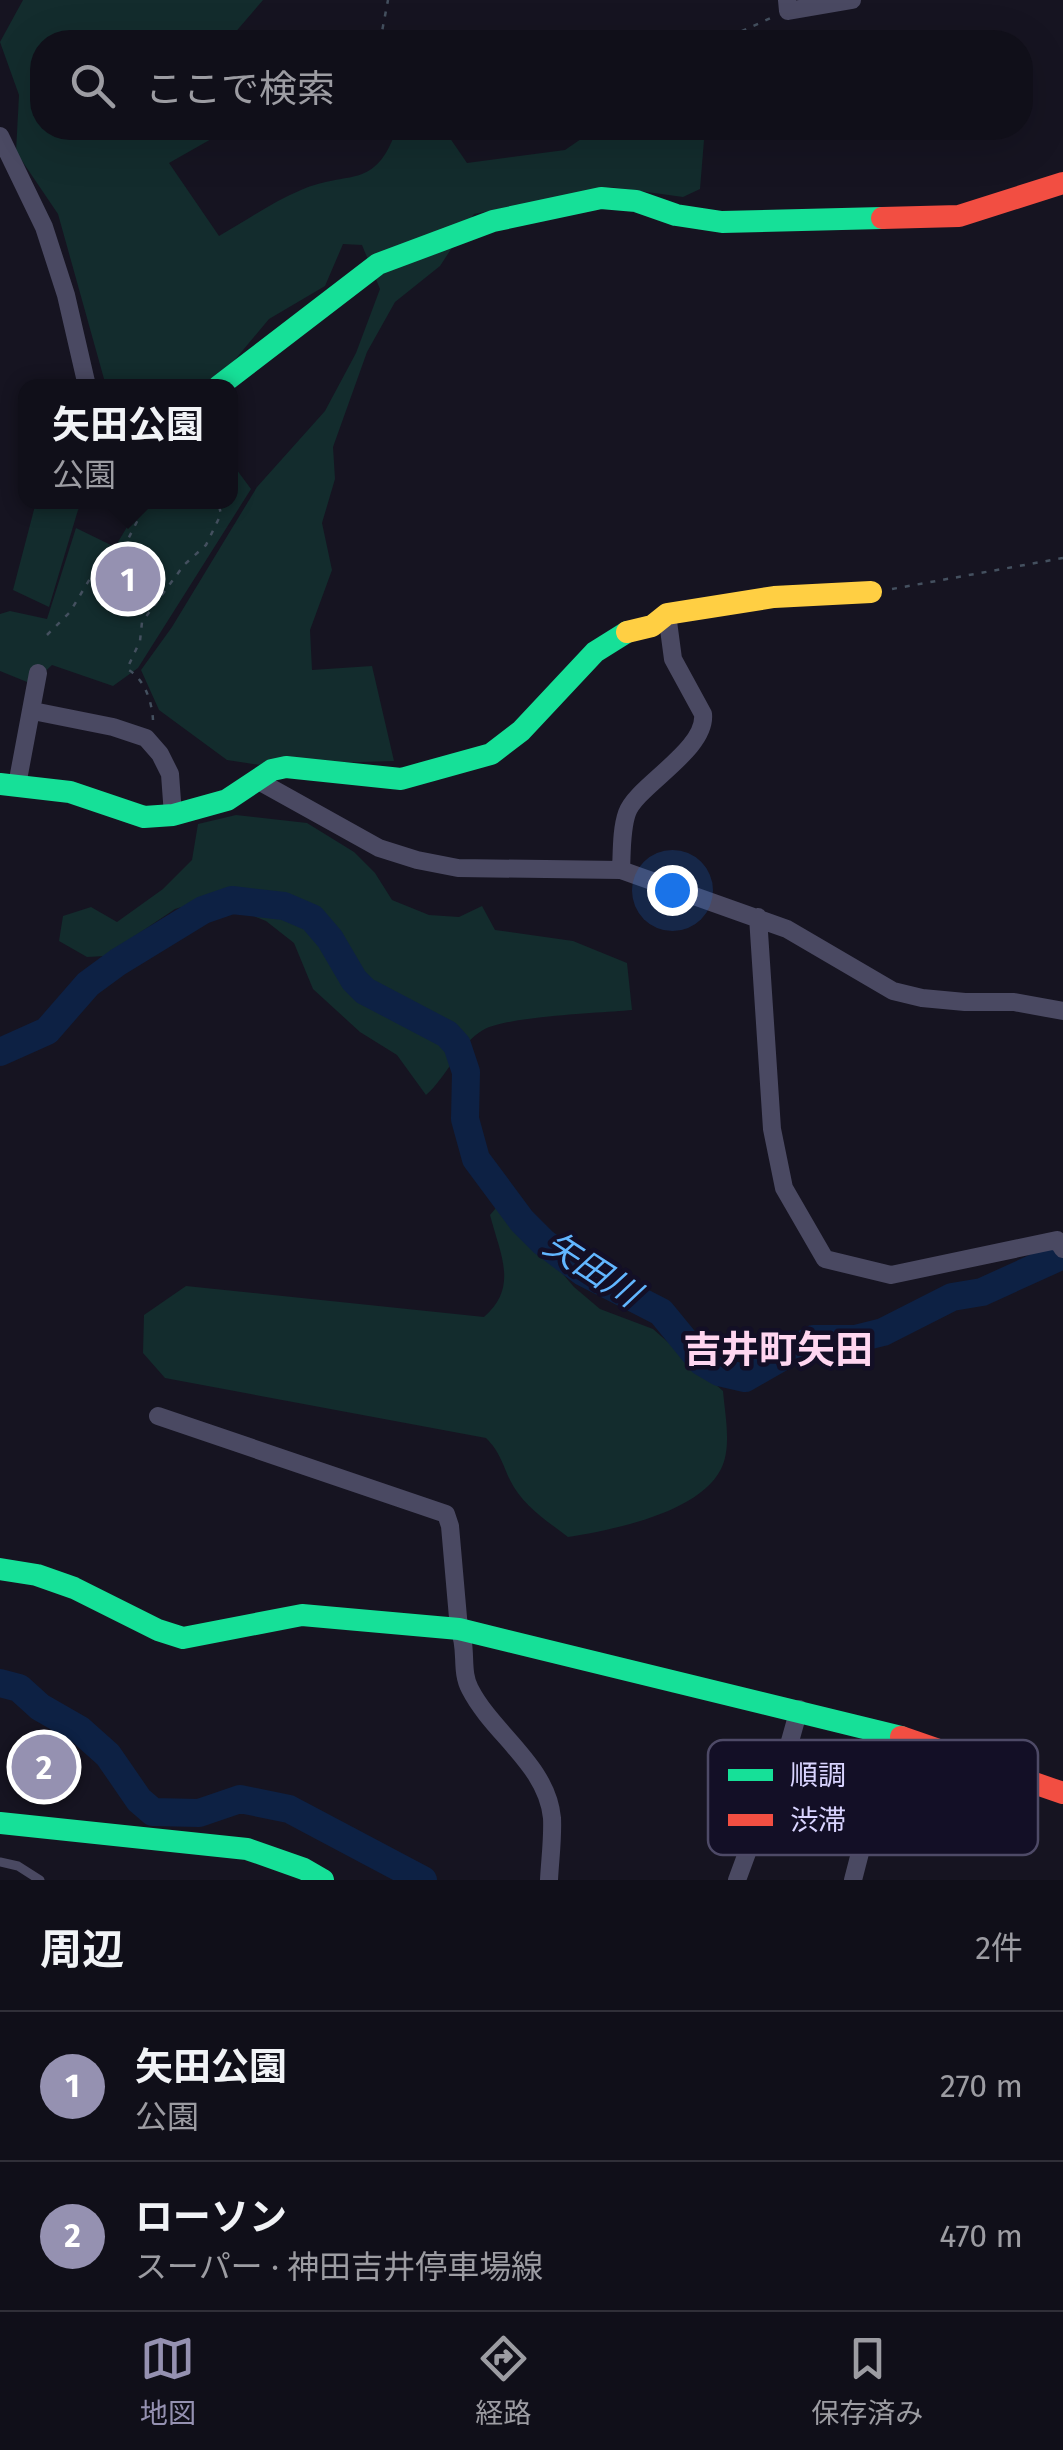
<!DOCTYPE html>
<html lang="ja">
<head>
<meta charset="utf-8">
<style>
	:root { --surface:#100f19; --page:#1e1d26; --text:#f1f3f6; --muted:#9c9ca2; --line:#302f38; --accent:#9591b1 }
	body { margin:0; font-family:"Fira Sans","Noto Sans JP",sans-serif; background:var(--page); color:var(--text) }
	.you { position:absolute; left:672px; top:890px; width:35px; height:35px; margin:-25px; border:8px solid #fff; border-radius:50%; background:#1a73e8; box-shadow:0 0 0 15px #1a73e833 }
	.badge { display:grid; place-items:center; width:65px; height:65px; border-radius:50%; background:var(--accent); color:#fff; font-size:32px; font-weight:700 }
	.pin { position:absolute; translate:-50% -50%; border:5px solid #fff; box-shadow:0 2px 10px #0006 }
	.popup { position:absolute; left:18px; top:379px; width:220px; height:130px; box-sizing:border-box; display:grid; place-content:center; border-radius:20px; background:var(--surface); filter:drop-shadow(0 2px 8px #0005); font-size:32px; white-space:nowrap; color:var(--muted) }
	.popup b { font-size:38px; color:var(--text) }
	.popup::after { content:''; position:absolute; left:50%; top:100%; margin-left:-20px; border:20px solid transparent; border-top-color:var(--surface) }
	.list { margin:0; padding:0; list-style:none }
	h2 { display:flex; justify-content:space-between; align-items:center; height:130px; margin:0; padding:0 40px; font-size:42px }
	h2 small { font-size:32px; font-weight:400; color:var(--muted) }
	.list li { display:grid; grid-template-columns:65px 1fr auto; gap:30px; align-items:center; box-sizing:border-box; height:150px; padding:0 40px; border-top:2px solid var(--line) }
	.list b { display:block; font-size:38px; white-space:nowrap }
	.list p { margin:0; font-size:32px; white-space:nowrap; color:var(--muted) }
	.list em { font-size:32px; font-style:normal; color:var(--muted) }
	.icon { flex:none; width:55px; height:55px; fill:none; stroke:currentColor; stroke-width:2; stroke-linecap:round; stroke-linejoin:round }
	.map { position:relative; flex:none; width:1063px; height:1880px; overflow:hidden }
	.search { position:absolute; background:var(--surface); box-shadow:0 10px 40px #0002; left:30px; right:30px; top:30px; height:110px; display:flex; align-items:center; gap:25px; box-sizing:border-box; padding:0 35px; border-radius:40px; color:var(--muted); font-size:38px }
	.sheet { height:430px; background:var(--surface) }
	nav { display:flex; justify-content:space-around; align-items:center; box-sizing:border-box; height:140px; border-top:2px solid var(--line); background:var(--surface); font-size:28px; color:var(--muted) }
	nav a { display:grid; justify-items:center; gap:5px }
	nav .on { color:var(--accent) }
	.map>svg:first-child { display:block }
</style>
</head>
<body>
<div class="map">
<svg width="1063" height="1880" viewBox="0 0 1063 1880">
	<rect width="100%" height="100%" fill="#161421"/>
	<path fill="#132c2d" d="M 23,0 L 263,0 L 227,42 L 42,42 L 42,128 L 205,128 L 213,138 L 169,163 L 219,236 C 246,221 272,202 301,190 C 349,169 375,192 397,128 L 443,128 L 467,163 L 565,150 L 597,128 L 705,128 L 700,189 L 683,197 L 611,187 L 474,214 L 440,266 L 395,302 L 367,352 L 333,447 L 335,479 L 322,523 L 332,570 L 310,630 L 312,670 L 372,666 L 394,761 L 260,765 L 227,760 L 159,710 L 141,670 L 172,627 L 257,487 L 325,411 L 356,353 L 380,289 L 362,245 L 343,244 L 325,286 L 269,319 L 213,386 L 106,386 L 58,214 L 16,152 L 19,95 L 0,42 Z
		M 231,462 L 251,489 L 138,668 L 113,686 L 52,665 L 32,684 L 0,671 L 0,614 L 10,611 L 47,619 L 76,528 L 115,547 L 142,502 L 230,502 Z
		M 36,502 L 84,502 L 78,510 L 49,607 L 13,590 Z
		M 236,815 L 307,823 L 354,852 L 375,873 L 392,900 L 429,915 L 459,917 L 482,906 L 495,930 L 573,941 L 627,963 L 632,1010 C 601,1013 507,1016 483,1030 C 458,1045 447,1077 426,1095 L 397,1055 L 360,1032 L 313,989 L 294,943 L 266,921 L 210,899 L 175,909 L 105,956 L 87,957 L 59,941 L 63,916 L 91,907 L 117,922 L 163,889 L 192,860 L 198,824 Z
		M 501,1202 L 519,1204 L 537,1221 L 550,1259 L 574,1287 L 600,1309 L 653,1329 L 723,1391 C 725,1415 732,1447 721,1469 C 699,1513 612,1530 568,1537 C 547,1521 522,1505 510,1480 C 502,1463 500,1452 486,1438 L 165,1378 L 143,1353 L 144,1315 L 186,1286 L 484,1317 C 519,1287 500,1254 490,1215 Z"/>
	<g fill="none" stroke-linecap="round" stroke-linejoin="round">
		<path stroke="#0d2144" stroke-width="28" d="M 0,1052 L 47,1031 L 88,984 L 118,962 L 203,910 L 232,900 L 284,906 L 312,918 L 330,939 L 354,980 L 365,991 L 447,1034 L 457,1045 L 466,1072 L 465,1119 L 476,1159 L 522,1221 L 543,1242 L 583,1272 L 661,1312 L 702,1362 L 719,1372 L 745,1378 L 813,1339 L 855,1339 L 883,1332 L 952,1297 L 982,1292 L 1063,1255
			M 0,1683 L 19,1688 L 40,1707 L 80,1730 L 108,1755 L 139,1800 L 153,1812 L 199,1813 L 240,1799 L 289,1809 L 423,1880"/>
		<path stroke="#44505f" stroke-width="2.5" stroke-dasharray="5 8" stroke-linecap="butt" d="M 380,42 L 388,0
			M 718,42 L 773,17
			M 524,128 L 536,128
			M 189,502 L 199,507 L 202,502
			M 892,589 L 1063,558
			M 47,635 L 70,612 L 100,562 L 124,547 L 147,502
			M 153,720 C 152,701 144,678 127,669 L 140,641 L 142,622 L 184,565 L 206,545 L 221,514 L 218,502"/>
		<path stroke="#4a4962" stroke-width="9" d="M 0,1862 L 18,1866 L 40,1880"/>
		<path stroke="#4a4962" stroke-width="18" d="M 787,0 L 788,11 L 852,0
			M 0,136 L 44,227 L 66,295 L 87,386
			M 33,711 L 113,727 L 146,738 L 160,754 L 170,774 L 173,815
			M 257,780 L 379,848 L 417,860 L 458,868 L 621,870 L 787,929 L 893,991 L 922,998 L 965,1002 L 1014,1002 L 1063,1011
			M 17,785 L 38,673
			M 621,870 C 622,853 621,830 627,813 C 636,786 707,750 703,714 L 673,659 L 667,614
			M 758,917 L 772,1129 L 784,1188 L 825,1259 L 891,1275 L 1057,1240 L 1063,1249
			M 158,1416 L 446,1514 L 450,1526 L 459,1629 C 468,1648 460,1671 470,1689 C 493,1734 547,1765 552,1818 C 553,1838 550,1860 549,1880
			M 737,1880 L 761,1815 L 780,1777 L 799,1709
			M 853,1880 L 891,1733"/>
		<path stroke="#16e098" stroke-width="22" d="M 219,386 L 378,264 L 493,221 L 601,198 L 636,201 L 676,215 L 722,222 L 882,218
			M 0,784 L 70,792 L 144,817 L 173,815 L 227,800 L 272,770 L 286,767 L 401,779 L 491,754 L 521,731 L 595,652 L 627,632
			M 0,1569 L 37,1575 L 74,1588 L 158,1630 L 183,1638 L 302,1615 L 459,1629 L 901,1737
			M 0,1823 L 247,1849 L 304,1869 L 323,1880"/>
		<path stroke="#ffcf43" stroke-width="22" d="M 627,632 L 652,626 L 667,614 L 774,597 L 871,592"/>
		<path stroke="#f24e42" stroke-width="22" d="M 882,218 L 959,216 L 1063,183
			M 901,1737 L 1063,1793"/>
	</g>
	<g text-anchor="middle" dominant-baseline="central" stroke-width="9" stroke-linejoin="round" paint-order="stroke">
		<g font-size="35" font-style="italic" fill="#62b6ff" stroke="#130f26">
			<text transform="translate(592 1269) rotate(33)">矢田川</text>
		</g>
		<g font-size="38" font-weight="bold" fill="#ffd6f0" stroke="#130f26">
			<text x="778" y="1350">吉井町矢田</text>
		</g>
	</g>
	<rect x="708" y="1740" width="330" height="115" rx="15" fill="#130f26" stroke="#4e4a67" stroke-width="2.5"/>
	<rect x="728" y="1769" width="45" height="12" fill="#16e098"/>
	<rect x="728" y="1814" width="45" height="12" fill="#f24e42"/>
	<g font-size="28" fill="#d9d4ff">
		<text x="790" y="1785">順調</text>
		<text x="790" y="1830">渋滞</text>
	</g>
</svg>
<div class="you"></div>
<div class="pin badge" style="left:128px;top:579px">1</div>
<div class="popup"><b>矢田公園</b>公園</div>
<div class="pin badge" style="left:44px;top:1767px">2</div>
<div class="search"><svg class="icon" aria-label="search" viewBox="0 0 24 24"><circle cx="10" cy="10" r="6"/><path d="M15 15l6 6"/></svg>ここで検索</div>
</div>
<section class="sheet">
<h2>周辺<small>2件</small></h2>
<ul class="list">
<li><span class="badge">1</span><div><b>矢田公園</b><p>公園</p></div><em>270 m</em></li>
<li><span class="badge">2</span><div><b>ローソン</b><p>スーパー · 神田吉井停車場線</p></div><em>470 m</em></li>
</ul>
</section>
<nav>
<a class="on"><svg class="icon" aria-label="map" viewBox="0 0 24 24"><path d="M3 6l6-2 6 2 6-2v14l-6 2-6-2-6 2zM9 4v14M15 6v14"/></svg>地図</a>
<a><svg class="icon" aria-label="directions" viewBox="0 0 24 24"><path d="M12 3l9 9-9 9-9-9zM9 14v-3h6M13 9l2 2-2 2"/></svg>経路</a>
<a><svg class="icon" aria-label="saved" viewBox="0 0 24 24"><path d="M7 4h10v16l-5-4-5 4z"/></svg>保存済み</a>
</nav>
</body>
</html>
